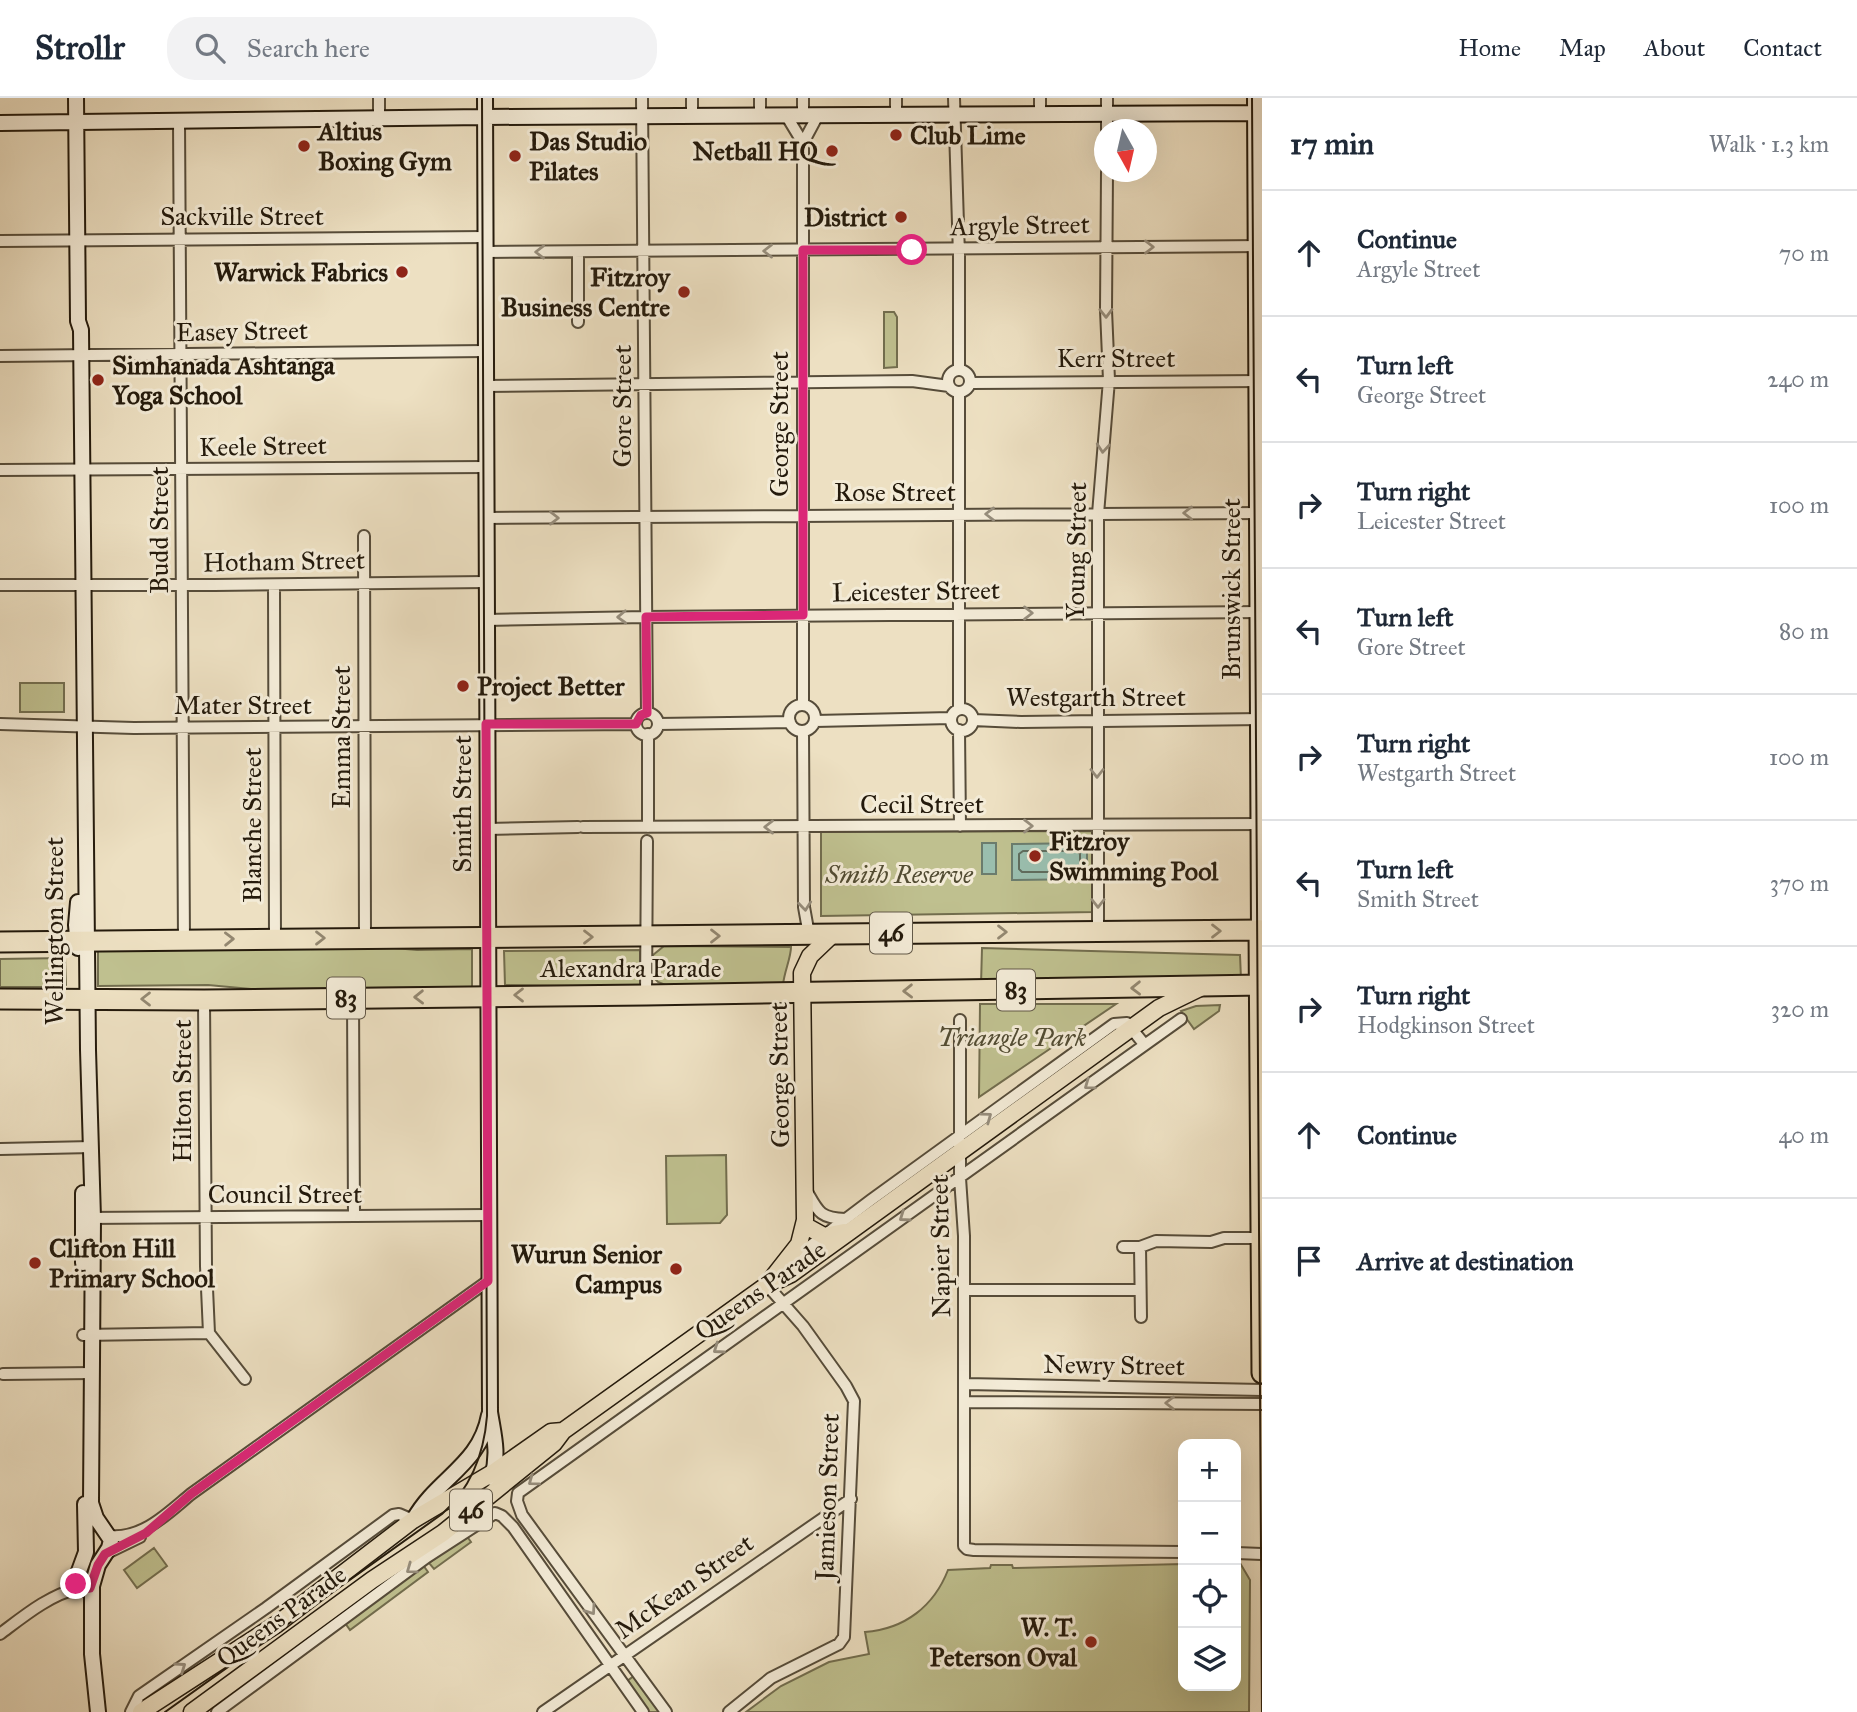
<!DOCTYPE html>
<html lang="en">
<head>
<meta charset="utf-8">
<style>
	:root { --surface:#fff; --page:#f2f2f3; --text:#1f2937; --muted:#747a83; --line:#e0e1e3 }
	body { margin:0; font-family:"IM FELL Great Primer",serif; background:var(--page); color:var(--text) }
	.controls { position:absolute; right:21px; bottom:21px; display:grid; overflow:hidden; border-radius:14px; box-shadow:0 7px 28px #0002 }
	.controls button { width:63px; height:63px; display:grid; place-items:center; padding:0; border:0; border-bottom:2px solid var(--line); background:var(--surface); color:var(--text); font:35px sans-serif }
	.compass { position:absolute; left:1094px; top:21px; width:63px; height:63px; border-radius:50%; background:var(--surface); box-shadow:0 7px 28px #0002; rotate:172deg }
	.stop { position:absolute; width:21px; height:21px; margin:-16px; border:5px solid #db2777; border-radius:50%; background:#fff }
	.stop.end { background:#db2777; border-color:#fff; box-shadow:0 2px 7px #0008 }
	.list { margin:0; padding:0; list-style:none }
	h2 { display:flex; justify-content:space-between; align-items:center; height:91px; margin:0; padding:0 28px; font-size:30px }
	h2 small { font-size:23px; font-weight:400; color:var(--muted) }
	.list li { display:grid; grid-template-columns:46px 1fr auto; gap:21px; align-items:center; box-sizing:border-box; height:126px; padding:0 28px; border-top:2px solid var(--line) }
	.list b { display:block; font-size:26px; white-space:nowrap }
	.list p { margin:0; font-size:23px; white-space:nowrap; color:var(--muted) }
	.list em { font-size:23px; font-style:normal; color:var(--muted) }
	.icon { flex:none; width:38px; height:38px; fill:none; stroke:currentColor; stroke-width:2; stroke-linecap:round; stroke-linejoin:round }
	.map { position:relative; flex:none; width:1262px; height:1614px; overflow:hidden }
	header { display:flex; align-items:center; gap:42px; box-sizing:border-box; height:98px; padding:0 35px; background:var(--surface); border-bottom:2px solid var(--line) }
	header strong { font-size:33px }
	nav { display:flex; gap:38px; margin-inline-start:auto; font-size:24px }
	.search { width:490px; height:63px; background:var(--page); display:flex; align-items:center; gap:18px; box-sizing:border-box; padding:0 24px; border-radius:28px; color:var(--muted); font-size:26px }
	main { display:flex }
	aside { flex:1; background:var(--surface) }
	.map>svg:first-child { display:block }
</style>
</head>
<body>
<header>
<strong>Strollr</strong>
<div class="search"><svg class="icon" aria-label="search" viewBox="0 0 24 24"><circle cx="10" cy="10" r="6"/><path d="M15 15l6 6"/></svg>Search here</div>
<nav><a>Home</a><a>Map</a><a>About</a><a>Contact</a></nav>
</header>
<main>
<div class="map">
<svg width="1262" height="1614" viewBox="0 0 1262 1614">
	<rect width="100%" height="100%" fill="#ede0c2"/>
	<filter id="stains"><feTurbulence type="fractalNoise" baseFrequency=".00286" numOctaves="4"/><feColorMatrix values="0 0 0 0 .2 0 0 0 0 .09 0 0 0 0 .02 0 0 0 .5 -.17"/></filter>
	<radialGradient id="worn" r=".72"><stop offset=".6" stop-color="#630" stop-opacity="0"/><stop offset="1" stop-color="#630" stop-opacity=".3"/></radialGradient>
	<path fill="#bfc08f" stroke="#726d4e" stroke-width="2" d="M 884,214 L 894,214 L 897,219 L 897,269 L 884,270 Z
		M 20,585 L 64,585 L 64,614 L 20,614 Z
		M 1094,733 L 1094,814 L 821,818 L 821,734 Z
		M 371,848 L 417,852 L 472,851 L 472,889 L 251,891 L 208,887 L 98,888 L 98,851 Z
		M 664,848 L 791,849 C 791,860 784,874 783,887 L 668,888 L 658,884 L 651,877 L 653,857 Z
		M 982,850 L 1240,857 L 1241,881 L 981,887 Z
		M 640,852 L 640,889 L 505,887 L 504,853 Z
		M 65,860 L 66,887 L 63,889 L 0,889 L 0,861 Z
		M 980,906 L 1116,906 L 979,999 Z
		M 1220,907 L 1219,913 L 1194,931 L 1181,913 L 1196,908 Z
		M 726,1057 L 727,1117 L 720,1125 L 667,1126 L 666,1058 Z
		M 466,1437 L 471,1444 L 434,1471 L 429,1465 Z
		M 154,1450 L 167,1468 L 137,1490 L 124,1472 Z
		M 1236,1465 L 1240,1465 L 1250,1482 L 1249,1614 L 746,1614 L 781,1588 L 829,1564 L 869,1556 L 865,1534 C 905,1531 934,1508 948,1472 L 990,1470 L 991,1467 L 1012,1467 L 1013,1470 L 1183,1466 L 1183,1588 L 1236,1588 Z
		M 423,1467 L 428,1474 L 350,1532 L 345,1525 Z
		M 634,1578 L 660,1614 L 649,1614 L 627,1583 Z"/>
	<path fill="#9abeae" stroke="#6b7c6d" stroke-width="2" d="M 982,745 L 996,745 L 996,776 L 982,776 Z
		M 1087,745 L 1087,781 L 1012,782 L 1012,746 Z"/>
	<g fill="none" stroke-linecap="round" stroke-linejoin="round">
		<path stroke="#5f6c5d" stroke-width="2" d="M 1023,753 L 1077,753 L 1080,756 L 1080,772 L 1077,774 L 1022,774 L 1019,771 L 1019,756 Z"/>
		<g stroke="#564c3a" stroke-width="14">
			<path id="street" d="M 379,0 L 379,20
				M 642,0 L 647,615
				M 692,0 L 692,18
				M 760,0 L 760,17
				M 803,0 L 803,17
				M 896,0 L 896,17
				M 954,0 L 959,157 L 959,272
				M 1107,0 L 1107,32
				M 1040,16 L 1040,0
				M 786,17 L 803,45
				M 179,23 L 184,842
				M 0,143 L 485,139
				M 485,154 L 1262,148
				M 578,224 L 578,154
				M 0,258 L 485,253
				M948 283a11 11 0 1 1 22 0a11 11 0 1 1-22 0Z
				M 970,285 L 1261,283
				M 485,288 L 912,283 L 949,288
				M 0,372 L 485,369
				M 486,420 L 1262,415
				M 364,438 L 365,840
				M 0,487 L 214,487 L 486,484
				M 274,487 L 275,841
				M 486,522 L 646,519 L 1262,514
				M 803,607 L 803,45 L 818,17
				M789 620a13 13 0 1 1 26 0a13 13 0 1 1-26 0Z
				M 959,611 L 959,294
				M951 622a11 11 0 1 1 22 0a11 11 0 1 1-22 0Z
				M636 626a11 11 0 1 1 22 0a11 11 0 1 1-22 0Z
				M 973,622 L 1021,624 L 1262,621
				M 815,623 L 951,620
				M 0,626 L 134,630 L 636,626
				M 658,626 L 790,624
				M 959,632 L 960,728
				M 803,633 L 804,809 L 809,837
				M 648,636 L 648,729
				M 583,729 L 1262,726
				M 487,731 L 578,729
				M 1098,833 L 1098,416 L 1109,282 L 1106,212 L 1107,74
				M 646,897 L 647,743
				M 353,899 L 354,1118
				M 204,902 L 206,1168 L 209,1235 L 245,1281
				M 960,922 L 960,1080 L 964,1138 L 964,1448 L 967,1451 L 974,1452 L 1183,1454
				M 0,1051 L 92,1049
				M 806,1092 C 818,1113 819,1120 845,1121
				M 86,1120 L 488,1117
				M 1123,1149 L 1140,1149 L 1156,1143 L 1211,1144 L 1224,1140 L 1261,1140
				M 1140,1149 L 1141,1219
				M 793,1161 L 871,1102 L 1114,926 L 1127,925 L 1144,946
				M 964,1192 L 1140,1192
				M 83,1237 L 209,1235
				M 3,1276 L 93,1275
				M 965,1286 L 1262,1292
				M 965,1304 L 1262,1306
				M 110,1438 C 143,1441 168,1415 191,1396 L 488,1183
				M 1236,1455 L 1262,1456
				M 105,1456 L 140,1439
				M 0,1536 C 24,1518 49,1497 79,1490
				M 131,1614 L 139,1598 L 266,1510 L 393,1417 L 399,1416 L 413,1422
				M 217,1614 L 427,1459 L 495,1415 L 502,1418 L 513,1429 L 643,1614
				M 543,1614 L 851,1401
				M 666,1614 L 522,1417 L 517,1403 L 518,1395 L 1181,921
				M 729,1614 L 771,1580 L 839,1546 L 844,1539 L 854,1303 L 846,1288 L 803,1228 L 767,1187"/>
		</g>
		<g stroke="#241a0c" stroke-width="18">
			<path id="secondary" d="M 76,0 L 78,223 L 81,232 L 88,952 L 93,1120 L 91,1405 L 96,1420 L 111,1442 L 109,1450 L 98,1467 L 92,1488 L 92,1556 L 98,1614
				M 485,0 L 490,1314 C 494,1339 499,1354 492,1380
				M 1255,0 L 1259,832
				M 0,25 L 485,19 L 1262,15
				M 78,850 L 76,827 L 78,804
				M 83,1095 L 83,1165
				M 85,1406 L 86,1454 L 75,1484 L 80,1491 L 87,1491 L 92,1488
				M 414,1421 C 437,1380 480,1367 489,1317"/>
		</g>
		<g stroke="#241a0c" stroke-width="19">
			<path id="primary" d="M 804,1127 L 824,1138 L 844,1134
				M 770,1183 L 799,1146 L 805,1122 L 802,875 L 810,858 L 832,837
				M 141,1614 L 277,1526 L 413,1422 L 494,1374 L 551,1334 L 563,1333
				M 192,1614 L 372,1482 L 443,1435 L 554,1345 L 563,1333 L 767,1187 L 791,1176 L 1159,910 L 1202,889"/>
		</g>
		<g stroke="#241a0c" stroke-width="23">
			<path id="highway" d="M 1259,832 L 1262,1275
				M 0,844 L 1262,832
				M 0,901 L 204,902 L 646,897 L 1262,887"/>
		</g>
		<use href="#street" stroke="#f3ebd7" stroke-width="10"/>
		<use href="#secondary" stroke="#f3ebd7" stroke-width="14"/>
		<use href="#primary" stroke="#ede0c2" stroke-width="16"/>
		<use href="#highway" stroke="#ede0c2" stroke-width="19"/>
		<path stroke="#241a0c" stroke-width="2" d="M 1252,0 L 1262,1614
			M 165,1614 L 442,1416 C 471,1390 484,1356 487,1318 L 482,0"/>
	</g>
	<defs><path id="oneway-chevron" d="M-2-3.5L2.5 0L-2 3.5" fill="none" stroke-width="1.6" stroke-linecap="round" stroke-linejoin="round" transform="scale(1.75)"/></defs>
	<g stroke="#968d7c">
		<use href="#oneway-chevron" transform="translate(1149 149)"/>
		<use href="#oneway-chevron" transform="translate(768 153) rotate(180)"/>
		<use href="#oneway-chevron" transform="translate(540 154) rotate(180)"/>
		<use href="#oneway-chevron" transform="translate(1106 215) rotate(89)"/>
		<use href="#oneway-chevron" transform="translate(1103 350) rotate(95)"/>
		<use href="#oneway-chevron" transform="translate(1188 415) rotate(180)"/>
		<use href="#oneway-chevron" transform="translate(990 416) rotate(180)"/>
		<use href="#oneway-chevron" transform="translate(554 420)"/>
		<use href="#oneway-chevron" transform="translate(1028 515)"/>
		<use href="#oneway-chevron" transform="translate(622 519) rotate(178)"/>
		<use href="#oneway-chevron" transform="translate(1097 675) rotate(90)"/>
		<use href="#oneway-chevron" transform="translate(1028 728)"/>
		<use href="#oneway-chevron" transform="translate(769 729) rotate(180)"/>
		<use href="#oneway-chevron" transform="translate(1098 805) rotate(90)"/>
		<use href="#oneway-chevron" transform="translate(805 808) rotate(84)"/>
		<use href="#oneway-chevron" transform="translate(1089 987) rotate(144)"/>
		<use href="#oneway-chevron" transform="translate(987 1019) rotate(-36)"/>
		<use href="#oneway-chevron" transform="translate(904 1119) rotate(145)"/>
		<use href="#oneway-chevron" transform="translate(718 1251) rotate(145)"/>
		<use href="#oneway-chevron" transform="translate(1170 1305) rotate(-180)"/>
		<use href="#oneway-chevron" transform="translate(533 1383) rotate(144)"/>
		<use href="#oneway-chevron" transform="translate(411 1471) rotate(144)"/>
		<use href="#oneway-chevron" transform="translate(591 1512) rotate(55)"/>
		<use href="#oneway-chevron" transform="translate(181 1569) rotate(-35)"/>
	</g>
	<g stroke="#938770">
		<use href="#oneway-chevron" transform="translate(1216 833)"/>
		<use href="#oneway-chevron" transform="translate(1002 834)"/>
		<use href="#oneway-chevron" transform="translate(715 838)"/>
		<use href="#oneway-chevron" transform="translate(588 839)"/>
		<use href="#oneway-chevron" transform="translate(320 840)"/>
		<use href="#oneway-chevron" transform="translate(229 841) rotate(-1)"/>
		<use href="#oneway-chevron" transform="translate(1136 890) rotate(179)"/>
		<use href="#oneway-chevron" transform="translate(908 893) rotate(179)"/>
		<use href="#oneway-chevron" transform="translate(519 897) rotate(180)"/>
		<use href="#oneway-chevron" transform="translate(419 899) rotate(179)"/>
		<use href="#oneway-chevron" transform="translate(146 901) rotate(-180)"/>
	</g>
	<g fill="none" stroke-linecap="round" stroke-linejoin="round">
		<path stroke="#db2777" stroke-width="9" d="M 76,1486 L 82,1491 L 90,1490 L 98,1467 L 105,1456 L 146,1435 L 191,1396 L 488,1183 L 486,626 L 636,626 L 641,617 L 647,615 L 646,519 L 803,517 L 803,152 L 912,152"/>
	</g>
	<g fill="#8f2418" stroke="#f3ebd7" stroke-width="2.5">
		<circle cx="896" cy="37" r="7"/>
		<circle cx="304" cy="48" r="7"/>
		<circle cx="832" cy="53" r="7"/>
		<circle cx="515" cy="58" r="7"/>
		<circle cx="901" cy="119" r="7"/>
		<circle cx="402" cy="174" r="7"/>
		<circle cx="684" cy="194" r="7"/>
		<circle cx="98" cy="282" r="7"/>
		<circle cx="463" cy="588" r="7"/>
		<circle cx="1035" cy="758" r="7"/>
		<circle cx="35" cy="1165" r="7"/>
		<circle cx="676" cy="1171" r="7"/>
		<circle cx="1091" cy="1544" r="7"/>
	</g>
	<g text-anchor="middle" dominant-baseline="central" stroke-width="6" stroke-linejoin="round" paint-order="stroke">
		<g fill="#f3ebd7" stroke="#625949" stroke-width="2">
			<rect x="870" y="814.5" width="42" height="41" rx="5"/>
			<rect x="997" y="871.5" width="38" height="41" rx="5"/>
			<rect x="327" y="879.5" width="38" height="41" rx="5"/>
			<rect x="450" y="1391.5" width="42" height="41" rx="5"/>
		</g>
		<g font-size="24" font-weight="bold" fill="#241a0c">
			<text x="891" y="835">46</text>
			<text x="1016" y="892">83</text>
			<text x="346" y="900">83</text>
			<text x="471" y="1412">46</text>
		</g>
		<g font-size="26" font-weight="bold" fill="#241a0c" stroke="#f3ebd7" text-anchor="start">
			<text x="318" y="33">Altius<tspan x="318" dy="30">Boxing Gym</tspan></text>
			<text x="910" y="37">Club Lime</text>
			<text x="529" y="43">Das Studio<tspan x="529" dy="30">Pilates</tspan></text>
			<text x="818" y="53" text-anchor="end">Netball HQ</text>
			<text x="887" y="119" text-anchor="end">District</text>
			<text x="388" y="174" text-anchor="end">Warwick Fabrics</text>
			<text x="670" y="179" text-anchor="end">Fitzroy<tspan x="670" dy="30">Business Centre</tspan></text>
			<text x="112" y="267">Simhanada Ashtanga<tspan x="112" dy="30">Yoga School</tspan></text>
			<text x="477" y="588">Project Better</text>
			<text x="1049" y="743">Fitzroy<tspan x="1049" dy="30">Swimming Pool</tspan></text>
			<text x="49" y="1150">Clifton Hill<tspan x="49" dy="30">Primary School</tspan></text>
			<text x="662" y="1156" text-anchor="end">Wurun Senior<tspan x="662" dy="30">Campus</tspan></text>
			<text x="1077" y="1529" text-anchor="end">W. T.<tspan x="1077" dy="30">Peterson Oval</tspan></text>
		</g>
		<g font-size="26" fill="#241a0c" stroke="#f3ebd7">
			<text x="242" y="118">Sackville Street</text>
			<text transform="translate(1020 127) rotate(-1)">Argyle Street</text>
			<text transform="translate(242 233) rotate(-1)">Easey Street</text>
			<text x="1116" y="260">Kerr Street</text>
			<text transform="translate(622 308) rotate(-90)">Gore Street</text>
			<text transform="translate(779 326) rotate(-90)">George Street</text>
			<text transform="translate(263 348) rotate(-1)">Keele Street</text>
			<text x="895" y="394">Rose Street</text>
			<text transform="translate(159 432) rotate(-90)">Budd Street</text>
			<text transform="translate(1076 453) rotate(-89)">Young Street</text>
			<text transform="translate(284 463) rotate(-1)">Hotham Street</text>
			<text transform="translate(1231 491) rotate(-90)">Brunswick Street</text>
			<text transform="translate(916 493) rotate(-1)">Leicester Street</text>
			<text x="1096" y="599">Westgarth Street</text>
			<text x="243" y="607">Mater Street</text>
			<text transform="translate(341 639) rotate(-90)">Emma Street</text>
			<text transform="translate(462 706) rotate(-90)">Smith Street</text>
			<text x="922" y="706">Cecil Street</text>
			<text transform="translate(252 727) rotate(-90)">Blanche Street</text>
			<text transform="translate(54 833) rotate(-90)">Wellington Street</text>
			<text x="631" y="870">Alexandra Parade</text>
			<text transform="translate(779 977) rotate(-91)">George Street</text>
			<text transform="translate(182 993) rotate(-90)">Hilton Street</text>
			<text x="285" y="1096">Council Street</text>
			<text transform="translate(940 1148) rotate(-91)">Napier Street</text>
			<text transform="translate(760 1192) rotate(-35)">Queens Parade</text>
			<text transform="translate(1114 1267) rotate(1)">Newry Street</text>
			<text transform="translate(827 1399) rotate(-88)">Jamieson Street</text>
			<text transform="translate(684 1488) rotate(-35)">McKean Street</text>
			<text transform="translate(281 1518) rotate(-36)">Queens Parade</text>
		</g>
		<g font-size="26" font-style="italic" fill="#524c33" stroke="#f3ebd7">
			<text x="899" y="776">Smith Reserve</text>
			<text x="1012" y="939">Triangle Park</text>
		</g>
	</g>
	<rect width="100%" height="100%" filter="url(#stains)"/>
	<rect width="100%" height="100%" fill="url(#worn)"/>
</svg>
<div class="controls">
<button>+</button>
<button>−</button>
<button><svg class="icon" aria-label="locate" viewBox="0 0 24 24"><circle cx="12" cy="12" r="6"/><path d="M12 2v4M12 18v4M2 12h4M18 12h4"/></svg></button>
<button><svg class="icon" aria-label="layers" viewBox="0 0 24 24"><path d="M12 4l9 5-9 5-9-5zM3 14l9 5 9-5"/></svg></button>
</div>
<svg class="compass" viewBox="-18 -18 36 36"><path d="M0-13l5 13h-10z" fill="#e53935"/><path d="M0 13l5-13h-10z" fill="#747a83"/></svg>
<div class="stop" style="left:912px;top:152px"></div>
<div class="stop end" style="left:76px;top:1486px"></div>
</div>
<aside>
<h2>17 min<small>Walk · 1.3 km</small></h2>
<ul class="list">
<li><svg class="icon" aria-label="ahead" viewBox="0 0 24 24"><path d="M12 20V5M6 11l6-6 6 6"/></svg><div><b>Continue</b><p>Argyle Street</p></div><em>70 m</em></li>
<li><svg class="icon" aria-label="left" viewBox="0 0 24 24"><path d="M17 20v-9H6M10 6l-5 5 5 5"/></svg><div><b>Turn left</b><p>George Street</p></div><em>240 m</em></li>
<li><svg class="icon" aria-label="right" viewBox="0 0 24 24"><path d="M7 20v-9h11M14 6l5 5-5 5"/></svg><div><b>Turn right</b><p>Leicester Street</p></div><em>100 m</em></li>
<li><svg class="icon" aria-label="left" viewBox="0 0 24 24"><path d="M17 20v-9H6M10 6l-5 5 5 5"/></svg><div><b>Turn left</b><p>Gore Street</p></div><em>80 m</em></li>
<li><svg class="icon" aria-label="right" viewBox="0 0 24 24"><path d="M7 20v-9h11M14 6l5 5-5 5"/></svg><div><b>Turn right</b><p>Westgarth Street</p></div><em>100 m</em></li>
<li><svg class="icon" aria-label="left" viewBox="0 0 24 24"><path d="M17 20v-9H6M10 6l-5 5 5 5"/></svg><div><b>Turn left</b><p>Smith Street</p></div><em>370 m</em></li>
<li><svg class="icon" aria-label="right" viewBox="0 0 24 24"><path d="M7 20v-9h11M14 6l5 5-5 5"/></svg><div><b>Turn right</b><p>Hodgkinson Street</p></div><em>320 m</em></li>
<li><svg class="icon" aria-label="ahead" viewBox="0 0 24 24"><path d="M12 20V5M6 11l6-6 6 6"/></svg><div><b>Continue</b></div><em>40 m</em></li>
<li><svg class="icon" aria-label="arrive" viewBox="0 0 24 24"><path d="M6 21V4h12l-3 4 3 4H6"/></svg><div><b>Arrive at destination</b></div></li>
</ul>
</aside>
</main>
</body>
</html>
